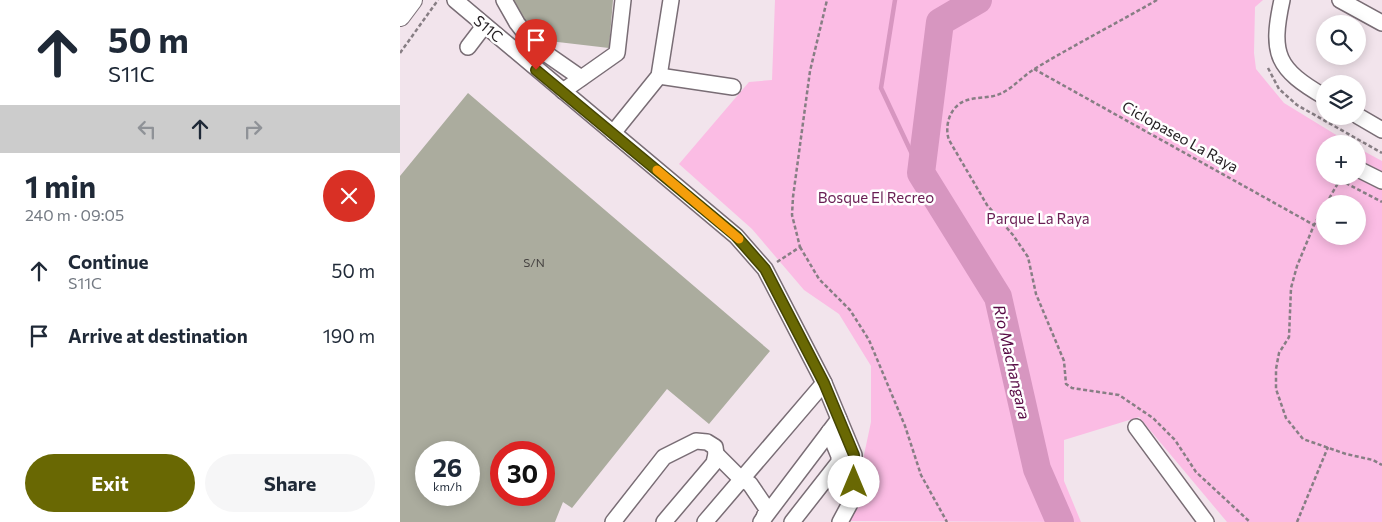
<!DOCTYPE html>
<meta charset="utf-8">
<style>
body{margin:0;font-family:Commissioner,sans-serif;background:#f6f6f7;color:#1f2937;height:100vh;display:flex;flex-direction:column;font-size:19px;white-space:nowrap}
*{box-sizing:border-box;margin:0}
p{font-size:16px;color:#747a83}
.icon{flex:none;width:28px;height:28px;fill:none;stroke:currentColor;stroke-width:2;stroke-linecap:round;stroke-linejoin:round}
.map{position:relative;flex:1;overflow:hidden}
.side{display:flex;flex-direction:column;background:#fff;width:400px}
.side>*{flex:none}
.hud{background:#fff;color:#1f2937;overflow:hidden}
.fabs{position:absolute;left:916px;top:15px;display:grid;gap:10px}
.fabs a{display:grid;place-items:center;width:50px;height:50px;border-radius:50%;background:#fff;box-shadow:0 2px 12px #0003;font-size:25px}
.speed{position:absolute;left:15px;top:441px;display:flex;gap:10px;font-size:25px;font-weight:700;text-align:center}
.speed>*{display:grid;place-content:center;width:65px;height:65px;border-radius:50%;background:#fff;box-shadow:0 2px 12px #0003;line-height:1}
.speed small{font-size:12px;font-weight:400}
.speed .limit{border:8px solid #d22;background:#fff;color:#111}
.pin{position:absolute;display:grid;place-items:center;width:42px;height:42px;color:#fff;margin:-51px -21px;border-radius:50% 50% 50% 0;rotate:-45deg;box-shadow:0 0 5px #0007}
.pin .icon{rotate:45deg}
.me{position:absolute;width:55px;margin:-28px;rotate:0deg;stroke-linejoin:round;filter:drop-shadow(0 0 4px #0008)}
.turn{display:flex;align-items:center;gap:18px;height:105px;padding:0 25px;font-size:22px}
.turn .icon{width:65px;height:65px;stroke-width:2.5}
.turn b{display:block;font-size:35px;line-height:42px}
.lanes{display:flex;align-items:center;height:48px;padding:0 25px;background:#0003;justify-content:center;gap:25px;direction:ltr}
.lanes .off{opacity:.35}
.round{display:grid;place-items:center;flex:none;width:52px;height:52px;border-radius:26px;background:#f6f6f7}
.overview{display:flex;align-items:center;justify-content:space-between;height:85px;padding:0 25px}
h1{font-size:30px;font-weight:700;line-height:38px}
.action{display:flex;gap:10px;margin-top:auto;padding:10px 25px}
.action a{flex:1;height:58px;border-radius:30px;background:#696803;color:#fff;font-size:20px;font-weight:700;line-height:58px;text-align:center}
.action a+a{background:#f6f6f7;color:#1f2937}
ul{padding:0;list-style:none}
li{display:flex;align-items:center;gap:15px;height:65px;padding:0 25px}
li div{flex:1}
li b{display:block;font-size:19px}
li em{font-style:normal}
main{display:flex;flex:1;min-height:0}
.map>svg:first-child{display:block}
</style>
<main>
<section class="side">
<div class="hud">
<div class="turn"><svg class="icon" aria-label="ahead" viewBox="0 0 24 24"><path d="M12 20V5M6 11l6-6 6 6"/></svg><div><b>50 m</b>S11C</div></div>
<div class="lanes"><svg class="icon off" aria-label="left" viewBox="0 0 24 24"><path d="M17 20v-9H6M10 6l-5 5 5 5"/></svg><svg class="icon" aria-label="ahead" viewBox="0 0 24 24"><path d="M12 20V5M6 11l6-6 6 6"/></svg><svg class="icon off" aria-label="right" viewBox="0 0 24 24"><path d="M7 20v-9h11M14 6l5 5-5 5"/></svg></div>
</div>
<div class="overview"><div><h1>1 min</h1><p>240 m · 09:05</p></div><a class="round" style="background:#d93025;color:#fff"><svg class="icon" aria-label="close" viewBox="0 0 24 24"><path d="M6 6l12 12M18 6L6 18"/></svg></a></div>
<ul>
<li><svg class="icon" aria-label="ahead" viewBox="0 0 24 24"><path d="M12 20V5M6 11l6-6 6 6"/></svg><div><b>Continue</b><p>S11C</p></div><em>50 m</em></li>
<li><svg class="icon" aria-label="arrive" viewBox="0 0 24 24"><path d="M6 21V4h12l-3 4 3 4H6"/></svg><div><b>Arrive at destination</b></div><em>190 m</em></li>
</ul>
<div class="action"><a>Exit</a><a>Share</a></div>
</section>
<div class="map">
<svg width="982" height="522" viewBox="0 0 982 522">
<rect width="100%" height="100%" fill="#f2e4ec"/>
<path fill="#fbbce4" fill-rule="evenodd" d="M375 0H863L855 7 854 53 856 69 884 103 951 144H925V176H958V148L982 161V522H827L739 417 664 440V481L681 522 450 521 471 422V366L439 314 404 290 352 229 279 164 349 82 372 80ZM925 204H958V236H925Z"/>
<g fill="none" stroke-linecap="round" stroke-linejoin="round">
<polyline stroke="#d796c0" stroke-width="4.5" points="495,0 481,88 521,173"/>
<polyline stroke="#d796c0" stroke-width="28" points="578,0 540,22 521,173 598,297 637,469 660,522"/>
</g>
<g fill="#abac9e" fill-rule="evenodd">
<polygon points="111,0 213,0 209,48 132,39 130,24 123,22"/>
<path d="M68 93 370 351 309 424 267 389 172 508 163 502 155 522H0V176ZM26 452H69V495H26ZM101 452H144V495H101Z"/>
</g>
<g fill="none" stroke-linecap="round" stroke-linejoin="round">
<g stroke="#796d75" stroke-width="18">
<g id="minor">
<polyline points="55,0 336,236 365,269 424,383 454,455 454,496 440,522"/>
<polyline points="104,0 117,23 135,46 181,78"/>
<path d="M882 0C870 55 877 69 925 97"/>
<polyline points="940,0 982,23"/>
<polyline points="68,47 84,26"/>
<polyline points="259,76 333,87"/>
<polyline points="163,91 217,53 223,0"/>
<polyline points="958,116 982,130"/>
<polyline points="213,133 259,76 271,0"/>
<polyline points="958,169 982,181"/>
<polyline points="736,427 806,522"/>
<polyline points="316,454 341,479 350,484 367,509 363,520"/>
<polyline points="213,522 264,457 296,441 307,442 315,447 316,454 314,463 264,522"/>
<polyline points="305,522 424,383"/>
<polyline points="361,522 439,419"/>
<polyline points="392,522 439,462 439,456 429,432"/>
</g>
</g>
<g stroke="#796d75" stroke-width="22">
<polyline id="major" points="0,16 12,0"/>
</g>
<g stroke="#877e84" stroke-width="2.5" stroke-dasharray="4 2.5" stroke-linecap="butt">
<path d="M757 0C717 23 676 44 636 68 624 75 614 87 602 93 589 100 569 95 558 105 548 113 545 129 549 140L587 205 613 235 628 257 636 294 664 361 666 384 672 388 719 395 753 418 775 440 796 472 850 522"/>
<polyline points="0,53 38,0"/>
<polyline points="868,68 879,89 897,105 982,153"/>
<polyline points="634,69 914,225"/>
<polyline points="958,148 961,142"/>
<polyline points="940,180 982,202"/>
<polyline points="926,204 942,176"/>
<polyline points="925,206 914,225 897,266 891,288 889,337 879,353 876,369 876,389 886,418 903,439 946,454 973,460 982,465"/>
<polyline points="400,247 419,279 450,310 469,340 505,426 521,475 547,522"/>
<polyline points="377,262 400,247 392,215 393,197 410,71 427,0"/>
<polyline points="897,522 928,447"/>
</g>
<use href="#minor" stroke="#fff" stroke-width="15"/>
<use href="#major" stroke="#fff" stroke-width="20"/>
</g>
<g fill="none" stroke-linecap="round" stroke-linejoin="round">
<g stroke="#444402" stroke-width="12">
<polyline id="route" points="136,70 336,236 365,269 424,383 454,455 454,482"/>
</g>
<use href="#route" stroke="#696803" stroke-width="9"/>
<polyline stroke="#f59e0b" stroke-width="9" points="257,170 339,239"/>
</g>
<g text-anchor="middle" stroke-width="5" stroke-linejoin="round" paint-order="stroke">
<g font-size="12" fill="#474442">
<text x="134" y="267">S/N</text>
</g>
<g font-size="15" fill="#262124" stroke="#fff">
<text transform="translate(88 29) rotate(40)" y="5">S11C</text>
<text transform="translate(780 137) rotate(29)" y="5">Ciclopaseo La Raya</text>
</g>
<g font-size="15" fill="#691e54" stroke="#fff">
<text x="476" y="203">Bosque El Recreo</text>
<text x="638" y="224">Parque La Raya</text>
</g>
<g font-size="16" font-style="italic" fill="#580b45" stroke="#fff">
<text transform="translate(612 362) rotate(77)" y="6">Rio Machangara</text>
</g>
</g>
</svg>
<div class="fabs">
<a><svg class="icon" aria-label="search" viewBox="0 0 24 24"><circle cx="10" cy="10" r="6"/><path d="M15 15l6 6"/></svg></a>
<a><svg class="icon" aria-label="layers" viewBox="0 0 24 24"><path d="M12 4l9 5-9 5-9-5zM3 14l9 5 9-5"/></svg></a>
<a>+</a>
<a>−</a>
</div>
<div class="speed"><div>26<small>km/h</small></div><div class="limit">30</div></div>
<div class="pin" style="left:136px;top:70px;background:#d93025"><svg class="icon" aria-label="arrive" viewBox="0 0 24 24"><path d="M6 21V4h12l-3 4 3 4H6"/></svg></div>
<svg class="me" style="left:454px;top:482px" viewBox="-20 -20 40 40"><circle r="19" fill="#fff"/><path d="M0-13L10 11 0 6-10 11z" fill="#696803"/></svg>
</div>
</main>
